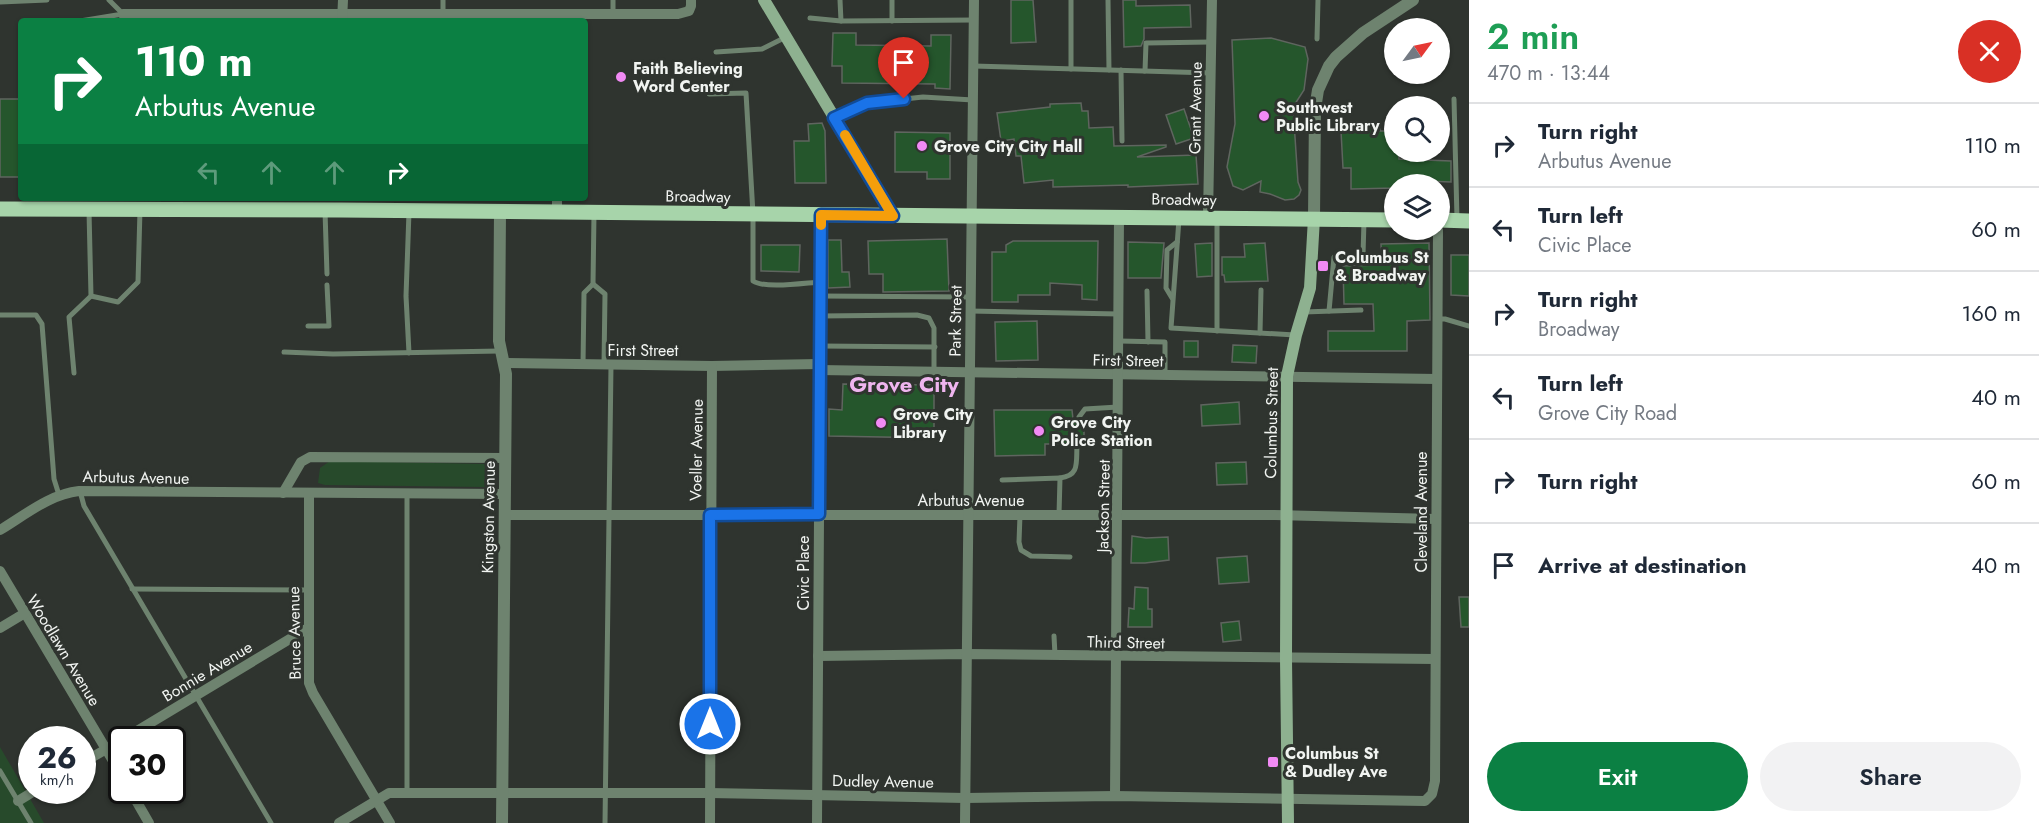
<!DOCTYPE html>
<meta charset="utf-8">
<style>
body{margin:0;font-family:Jost,sans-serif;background:#f2f2f3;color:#1f2937;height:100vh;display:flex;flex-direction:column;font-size:22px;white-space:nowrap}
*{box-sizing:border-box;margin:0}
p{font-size:20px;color:#747a83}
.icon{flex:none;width:33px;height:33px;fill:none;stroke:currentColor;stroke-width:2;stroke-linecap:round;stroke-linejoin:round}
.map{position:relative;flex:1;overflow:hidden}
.panel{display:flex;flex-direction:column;background:#fff;width:570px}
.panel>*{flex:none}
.hud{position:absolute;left:18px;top:18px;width:570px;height:183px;border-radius:6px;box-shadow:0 2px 4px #0004;background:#0b8043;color:#fff;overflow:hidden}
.needle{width:39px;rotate:57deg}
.controls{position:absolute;left:1384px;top:18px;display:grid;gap:12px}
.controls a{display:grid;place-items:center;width:66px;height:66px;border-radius:50%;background:#fff;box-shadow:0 2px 4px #0004;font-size:30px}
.speed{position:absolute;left:18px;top:726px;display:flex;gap:12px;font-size:30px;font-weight:700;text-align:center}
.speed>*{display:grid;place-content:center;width:78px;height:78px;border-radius:50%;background:#fff;box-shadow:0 2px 4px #0004;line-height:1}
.speed small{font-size:15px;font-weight:400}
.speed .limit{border:3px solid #111;border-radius:9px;background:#fff;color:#111}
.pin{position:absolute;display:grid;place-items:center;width:51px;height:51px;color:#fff;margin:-62px -26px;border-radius:50% 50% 50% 0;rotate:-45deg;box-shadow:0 0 6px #0007}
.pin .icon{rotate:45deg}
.me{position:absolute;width:66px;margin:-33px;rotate:0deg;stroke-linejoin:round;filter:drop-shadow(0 0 4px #0008)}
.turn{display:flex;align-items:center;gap:21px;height:126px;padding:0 18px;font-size:27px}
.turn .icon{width:78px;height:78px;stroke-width:2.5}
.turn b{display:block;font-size:42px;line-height:51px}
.lanes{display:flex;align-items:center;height:57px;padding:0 18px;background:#0003;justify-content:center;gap:30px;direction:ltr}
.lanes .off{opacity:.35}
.round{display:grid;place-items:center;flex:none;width:63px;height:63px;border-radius:32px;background:#f2f2f3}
.overview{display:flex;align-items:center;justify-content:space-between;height:102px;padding:0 18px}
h1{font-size:36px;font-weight:600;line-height:45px;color:#1e9e55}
.cta{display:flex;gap:12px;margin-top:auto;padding:12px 18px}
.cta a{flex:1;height:69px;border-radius:36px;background:#0b8043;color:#fff;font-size:24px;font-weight:600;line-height:69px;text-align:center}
.cta a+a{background:#f2f2f3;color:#1f2937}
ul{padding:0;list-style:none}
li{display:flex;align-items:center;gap:18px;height:84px;padding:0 18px;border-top:2px solid #e0e1e3}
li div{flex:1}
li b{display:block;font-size:22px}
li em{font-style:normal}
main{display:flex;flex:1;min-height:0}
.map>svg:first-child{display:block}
</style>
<main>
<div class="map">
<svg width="1469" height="823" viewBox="0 0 1469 823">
<rect width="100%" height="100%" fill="#2f342f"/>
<g fill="#274a2b">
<polygon points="330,461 486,464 487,487 325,485 318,483 320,468"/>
<polygon points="0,747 44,823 0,823"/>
</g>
<g fill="#25562c" stroke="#5f655f" stroke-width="1.5">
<polygon points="1011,0 1033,0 1036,42 1011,43"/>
<polygon points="1123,0 1136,0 1136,6 1190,5 1191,27 1144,28 1144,39 1141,46 1124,47"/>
<polygon points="833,33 856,33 856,45 931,46 931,35 951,35 950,89 935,88 935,84 842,83 842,66 832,66"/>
<polygon points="1271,38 1305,47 1308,59 1304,90 1293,107 1298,182 1301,190 1299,195 1294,199 1285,200 1270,194 1260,192 1261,181 1243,190 1233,186 1227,167 1235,124 1232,40"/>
<polygon points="0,99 21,99 20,177 0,177"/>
<polygon points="1081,103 1082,111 1088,111 1089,128 1113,127 1114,146 1166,145 1166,147 1137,157 1196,155 1198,184 1128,187 1128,185 1053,187 1053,180 1024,183 1021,156 1016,156 1014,139 1001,141 997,113 1050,107 1050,104"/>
<polygon points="1184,109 1194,138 1176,144 1166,115"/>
<polygon points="1354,122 1380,122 1380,131 1395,131 1395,152 1399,152 1399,159 1451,161 1451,182 1425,181 1425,184 1395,184 1395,188 1351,189 1351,168 1343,168 1341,131 1354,130"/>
<polygon points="822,123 825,131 826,183 795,183 794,141 809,141 808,124"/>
<polygon points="895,132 950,133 950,179 927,179 927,172 895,172"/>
<polygon points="947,239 949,291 883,292 883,274 869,274 868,241"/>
<polygon points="828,240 841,240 842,272 849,272 850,287 828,288"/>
<polygon points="1013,241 1098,241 1097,300 1082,299 1082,285 1050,283 1050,295 1018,295 1018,302 992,302 992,252 1006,252 1006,245"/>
<polygon points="1128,242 1164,243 1161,278 1128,278"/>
<polygon points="1212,243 1212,276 1197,277 1195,244"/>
<polygon points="1265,243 1268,281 1225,282 1224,275 1222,275 1222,257 1245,257 1244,244"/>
<polygon points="1429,243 1430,320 1407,321 1407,351 1328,351 1328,331 1374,331 1373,304 1344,304 1343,266 1382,265 1381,244"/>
<polygon points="761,245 800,245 799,272 761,271"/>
<polygon points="1451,255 1469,255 1469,296 1451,295"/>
<polygon points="1037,321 1038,360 996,361 995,322"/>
<rect x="1184" y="341" width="14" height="16"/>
<polygon points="1233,345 1257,346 1256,363 1232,362"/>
<polygon points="843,384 934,385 934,438 829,436 829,409 842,410"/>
<polygon points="1239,402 1240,424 1202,426 1201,405"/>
<polygon points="994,410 1072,410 1073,419 1079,422 1084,419 1084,444 1077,440 1072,444 1045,444 1045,455 995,456"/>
<polygon points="1246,462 1247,484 1217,485 1216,463"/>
<polygon points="1132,536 1146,538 1168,537 1169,560 1145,563 1131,563"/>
<polygon points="1247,556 1249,582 1219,584 1217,558"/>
<polygon points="1135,587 1148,588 1148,609 1152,609 1152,627 1128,627 1129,608 1134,609"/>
<polygon points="1459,597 1469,597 1469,627 1461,627"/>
<polygon points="1239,621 1241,640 1223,642 1221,623"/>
</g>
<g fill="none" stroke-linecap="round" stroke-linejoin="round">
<g stroke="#6e836f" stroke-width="5">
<polyline points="109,0 123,14"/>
<polyline points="840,0 841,21 974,20"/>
<polyline points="1071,0 1071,69"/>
<polyline points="1108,0 1109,70"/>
<polyline points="0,2 47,0"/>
<polyline points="443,13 443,0"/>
<polyline points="613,13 613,0"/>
<polyline points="810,18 841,21"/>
<polyline points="80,21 123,14"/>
<polyline points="892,21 892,0"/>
<polyline points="1317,39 1318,0"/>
<polyline points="716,52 762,49 786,37"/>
<polyline points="973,66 1211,73"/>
<polyline points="1121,70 1122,141"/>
<polyline points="1145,71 1146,43 1211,42"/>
<path d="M709 94 746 93 753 214V281C765 289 804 283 820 282"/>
<polyline points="1454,99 1457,219"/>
<polyline points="836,118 867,103 923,97 973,100"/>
<polyline points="325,211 327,274"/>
<polyline points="1179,219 1171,328 1295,335"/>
<polyline points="1217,219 1217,331"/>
<polyline points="593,284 605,294 604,364"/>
<polyline points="1147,291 1148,342"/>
<polyline points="91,296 118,302 138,282 140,210"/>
<polyline points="820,296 971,297"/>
<polyline points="1172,298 1166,288 1167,250 1177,242"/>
<polyline points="970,311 1119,314"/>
<polyline points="1329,311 1334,257 1363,255 1364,221"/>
<polyline points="1304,312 1361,310"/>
<polyline points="0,315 36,315 42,324 54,479 59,495"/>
<polyline points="820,316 917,315 929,318 934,328 934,372"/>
<polyline points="1437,319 1445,319 1469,326"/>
<polyline points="308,326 329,326 327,285"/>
<polyline points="1260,333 1261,290"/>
<polyline points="1119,341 1165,342 1165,375"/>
<polyline points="820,346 935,347"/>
<polyline points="284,352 333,354 500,351"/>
<polyline points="409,353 406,296 409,212"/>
<polyline points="583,365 584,293 593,284 594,214"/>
<polyline points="74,373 69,317 91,296 89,211"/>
<polyline points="1079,417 1085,409 1118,407"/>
<path d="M1060 478C1080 476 1076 462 1077 445"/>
<polyline points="1002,480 1060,478 1059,515"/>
<polyline points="80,491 84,506 271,823"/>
<polyline points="1020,515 1019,542 1021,550 1031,556 1070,557"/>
<polyline points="132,589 308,590"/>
<polyline points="1054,636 1055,655"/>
<polyline points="0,771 31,823"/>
<polyline points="407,793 407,494"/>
<polyline points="605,823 611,365"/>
</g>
<g stroke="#6e836f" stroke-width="10">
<polyline points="127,21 123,14 678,14 689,11 691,6 691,0"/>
<polyline points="342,21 343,0"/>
<polyline points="557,198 557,212"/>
<polyline points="1208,217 1212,0"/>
<polyline points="504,363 712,366 819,364"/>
<polyline points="819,370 1437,379"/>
<polyline points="283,493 301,462 310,457 506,458"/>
<polyline points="309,493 309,683 313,693 390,823"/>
<polyline points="505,515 1275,515 1436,519"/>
<path d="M0 530C25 515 50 494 79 491L505 494"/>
<polyline points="0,571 122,776"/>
<polyline points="0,628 25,613"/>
<polyline points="818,656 967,654 1435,659"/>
<polyline points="122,740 308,628"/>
<polyline points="82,763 122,740"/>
<polyline points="130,790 149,823"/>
<polyline points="1115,796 1119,217"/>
<polyline points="18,801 36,790"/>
<polyline points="339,823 389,793 710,793 965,798 1115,796 1425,801 1432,794 1435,781 1438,230"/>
<polyline points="710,823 712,366"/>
<polyline points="817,823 821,215"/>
<polyline points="965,823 974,0"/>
</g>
<g stroke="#6e836f" stroke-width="12">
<polyline points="500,212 499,341 506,374 502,823"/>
<polyline points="1314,218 1315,109 1318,90 1329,66 1336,57 1363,33 1413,0"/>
</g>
<g stroke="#8eb190" stroke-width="12">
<polyline points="764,0 893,216"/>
<polyline points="1288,823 1286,659 1287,376 1296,335 1310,288 1314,218"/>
</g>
<g stroke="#a7d4aa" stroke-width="15">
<polyline points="0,209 341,210 1395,220"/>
<polyline points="1440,220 1469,221"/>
</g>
</g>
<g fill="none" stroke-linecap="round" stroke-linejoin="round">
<g stroke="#114b97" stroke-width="15">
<polyline id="route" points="710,724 710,515 819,514 821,215 893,216 834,118 867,103 904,99"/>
</g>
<use href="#route" stroke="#1a73e8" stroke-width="10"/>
<polyline stroke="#f59e0b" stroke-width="10" points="821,225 821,215 893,216 845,135"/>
</g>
<g fill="#f18af4" stroke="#2f342f" stroke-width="2">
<circle cx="621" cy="77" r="6"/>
<circle cx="1264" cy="116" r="6"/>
<circle cx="922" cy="146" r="6"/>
<rect x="1317" y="260" width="12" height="12" rx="3"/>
<circle cx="881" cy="423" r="6"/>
<circle cx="1039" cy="431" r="6"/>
<rect x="1267" y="756" width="12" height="12" rx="3"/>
</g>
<g text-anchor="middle" stroke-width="6" stroke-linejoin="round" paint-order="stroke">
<g font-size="16" font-weight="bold" fill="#f1f4f1" stroke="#2f342f" text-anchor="start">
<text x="633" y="74">Faith Believing<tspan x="633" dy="18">Word Center</tspan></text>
<text x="1276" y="113">Southwest<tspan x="1276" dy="18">Public Library</tspan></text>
<text x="934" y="152">Grove City City Hall</text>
<text x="1335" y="263">Columbus St<tspan x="1335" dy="18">&amp; Broadway</tspan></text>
<text x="893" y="420">Grove City<tspan x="893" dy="18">Library</tspan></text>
<text x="1051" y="428">Grove City<tspan x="1051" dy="18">Police Station</tspan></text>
<text x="1285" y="759">Columbus St<tspan x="1285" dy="18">&amp; Dudley Ave</tspan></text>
</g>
<g font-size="16" fill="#f1f4f1" stroke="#2f342f">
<text transform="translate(1195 108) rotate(-89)" y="6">Grant Avenue</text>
<text transform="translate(698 196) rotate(1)" y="6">Broadway</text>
<text transform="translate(1184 199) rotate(1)" y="6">Broadway</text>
<text transform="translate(955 321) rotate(-89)" y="6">Park Street</text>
<text x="643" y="356">First Street</text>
<text transform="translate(1128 360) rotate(1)" y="6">First Street</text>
<text transform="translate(1271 423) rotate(-89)" y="6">Columbus Street</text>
<text transform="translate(696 450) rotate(-89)" y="6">Voeller Avenue</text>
<text transform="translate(136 477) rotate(1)" y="6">Arbutus Avenue</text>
<text x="971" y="506">Arbutus Avenue</text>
<text transform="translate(1103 506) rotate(-89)" y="6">Jackson Street</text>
<text transform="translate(1421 512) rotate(-90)" y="6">Cleveland Avenue</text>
<text transform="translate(488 517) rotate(-89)" y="6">Kingston Avenue</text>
<text transform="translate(803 573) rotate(-90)" y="6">Civic Place</text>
<text transform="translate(294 633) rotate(-91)" y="6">Bruce Avenue</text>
<text transform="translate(1126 642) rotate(1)" y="6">Third Street</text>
<text transform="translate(64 650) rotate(59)" y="6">Woodlawn Avenue</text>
<text transform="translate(207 671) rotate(-31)" y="6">Bonnie Avenue</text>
<text transform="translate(883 781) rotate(1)" y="6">Dudley Avenue</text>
</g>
<g font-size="22" font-weight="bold" fill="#efb5ef" stroke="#2f342f">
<text x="904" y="392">Grove City</text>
</g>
</g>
</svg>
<div class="controls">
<a><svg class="needle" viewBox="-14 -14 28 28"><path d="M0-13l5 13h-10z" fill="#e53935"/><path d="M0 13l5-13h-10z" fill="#747a83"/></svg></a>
<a><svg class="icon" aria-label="search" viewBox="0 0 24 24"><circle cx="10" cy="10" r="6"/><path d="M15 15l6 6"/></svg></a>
<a><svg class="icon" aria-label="layers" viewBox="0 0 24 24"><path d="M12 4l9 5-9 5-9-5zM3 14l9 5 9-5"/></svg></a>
</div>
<div class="speed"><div>26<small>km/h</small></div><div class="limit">30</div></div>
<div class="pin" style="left:904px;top:99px;background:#d93025"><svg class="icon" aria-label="arrive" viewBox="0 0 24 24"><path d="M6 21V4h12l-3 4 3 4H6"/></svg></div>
<svg class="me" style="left:710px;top:724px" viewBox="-20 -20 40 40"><circle r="17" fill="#1a73e8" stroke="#fff" stroke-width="3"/><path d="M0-11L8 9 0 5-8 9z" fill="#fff"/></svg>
<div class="hud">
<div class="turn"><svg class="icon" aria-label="right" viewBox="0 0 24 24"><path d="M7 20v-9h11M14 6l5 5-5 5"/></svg><div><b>110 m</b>Arbutus Avenue</div></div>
<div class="lanes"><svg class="icon off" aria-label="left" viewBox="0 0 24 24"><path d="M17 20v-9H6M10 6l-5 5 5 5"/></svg><svg class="icon off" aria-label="ahead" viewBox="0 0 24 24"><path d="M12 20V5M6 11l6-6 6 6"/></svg><svg class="icon off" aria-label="ahead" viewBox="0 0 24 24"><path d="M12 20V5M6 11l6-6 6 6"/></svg><svg class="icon" aria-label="right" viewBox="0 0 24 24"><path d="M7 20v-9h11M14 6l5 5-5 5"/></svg></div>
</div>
</div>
<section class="panel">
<div class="overview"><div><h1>2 min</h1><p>470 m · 13:44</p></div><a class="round" style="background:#d93025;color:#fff"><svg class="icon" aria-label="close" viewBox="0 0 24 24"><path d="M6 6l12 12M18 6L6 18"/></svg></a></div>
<ul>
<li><svg class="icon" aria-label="right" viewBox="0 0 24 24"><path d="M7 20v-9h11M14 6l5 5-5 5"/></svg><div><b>Turn right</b><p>Arbutus Avenue</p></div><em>110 m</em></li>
<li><svg class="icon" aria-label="left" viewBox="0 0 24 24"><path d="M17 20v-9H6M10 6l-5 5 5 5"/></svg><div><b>Turn left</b><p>Civic Place</p></div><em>60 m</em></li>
<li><svg class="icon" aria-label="right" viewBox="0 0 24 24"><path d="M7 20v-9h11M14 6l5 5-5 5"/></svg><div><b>Turn right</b><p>Broadway</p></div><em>160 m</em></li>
<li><svg class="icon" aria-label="left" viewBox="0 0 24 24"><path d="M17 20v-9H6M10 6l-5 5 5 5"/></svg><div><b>Turn left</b><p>Grove City Road</p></div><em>40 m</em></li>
<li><svg class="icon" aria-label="right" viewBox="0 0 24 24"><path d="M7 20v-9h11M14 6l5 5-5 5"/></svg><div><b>Turn right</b></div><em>60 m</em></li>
<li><svg class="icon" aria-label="arrive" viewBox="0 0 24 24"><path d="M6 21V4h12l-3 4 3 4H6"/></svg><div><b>Arrive at destination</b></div><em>40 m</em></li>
</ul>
<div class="cta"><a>Exit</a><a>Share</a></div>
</section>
</main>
